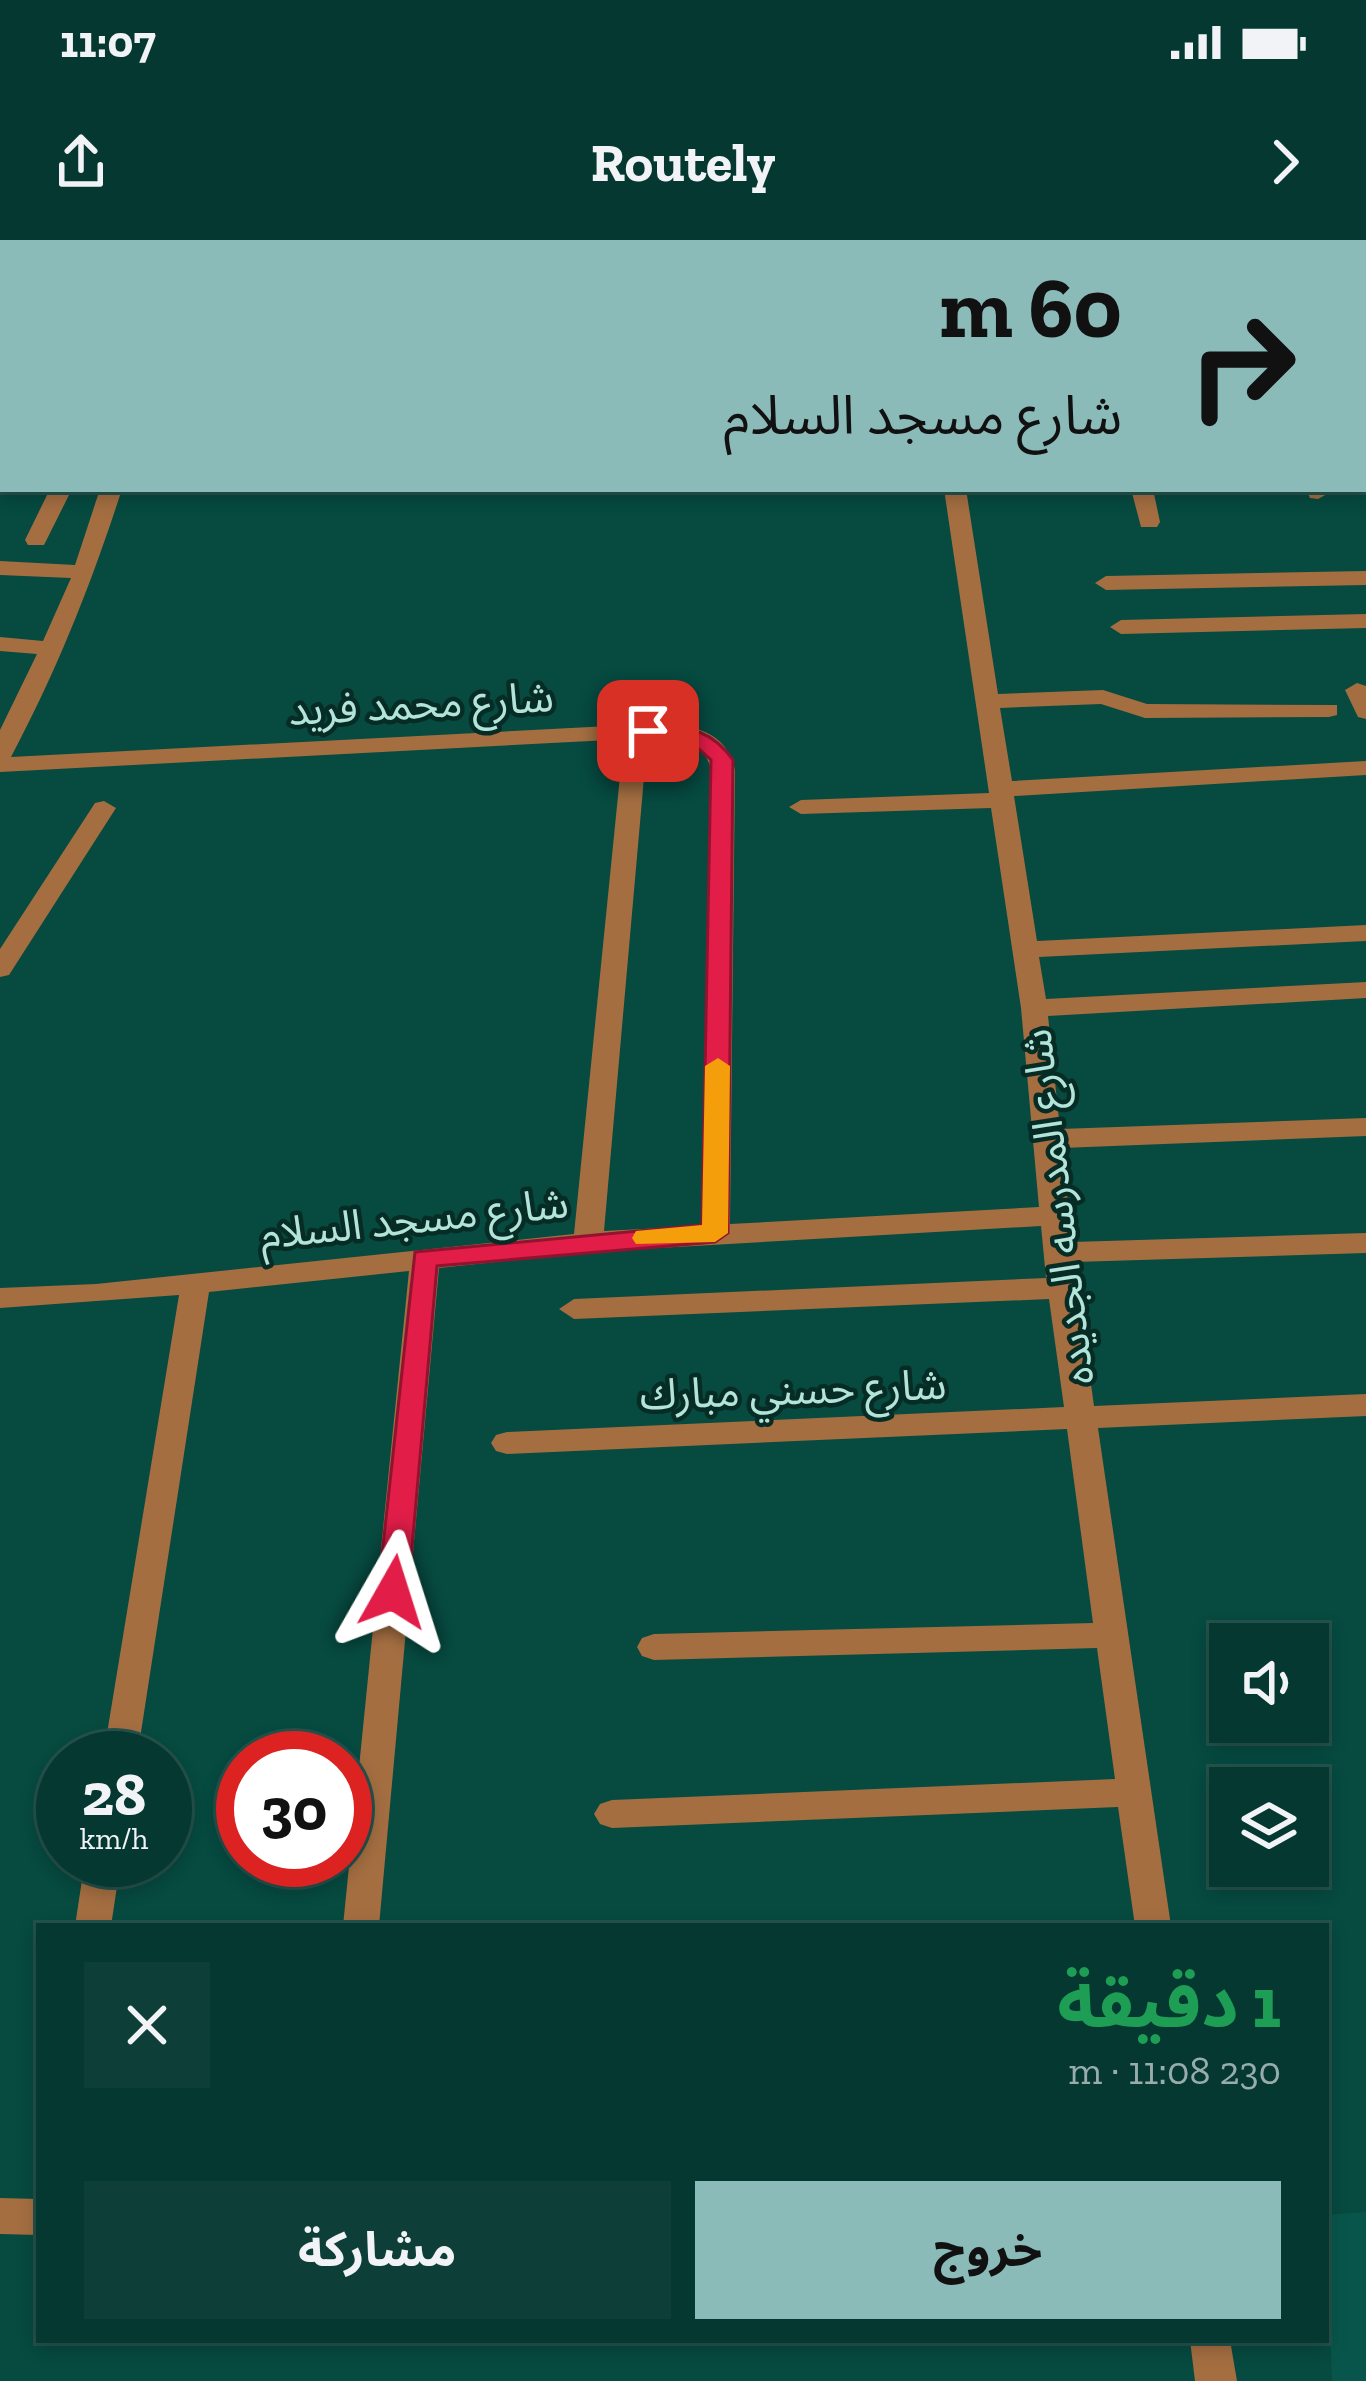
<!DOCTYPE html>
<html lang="ar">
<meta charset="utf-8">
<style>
body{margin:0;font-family:"Zilla Slab","Noto Sans Arabic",serif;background:#0d3f38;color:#f1f3f6;direction:rtl;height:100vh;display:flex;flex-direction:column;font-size:45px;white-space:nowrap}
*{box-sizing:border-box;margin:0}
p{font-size:39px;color:#97acab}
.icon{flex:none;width:66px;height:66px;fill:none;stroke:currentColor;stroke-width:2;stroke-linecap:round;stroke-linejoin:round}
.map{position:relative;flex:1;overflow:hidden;direction:ltr}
.side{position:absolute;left:36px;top:1683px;width:1293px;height:420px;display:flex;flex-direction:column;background:#043830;border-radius:0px;box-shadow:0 6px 18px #0003,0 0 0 3px #25524c;direction:rtl}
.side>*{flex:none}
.top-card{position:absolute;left:0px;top:0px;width:1368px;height:252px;box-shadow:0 6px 18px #0003,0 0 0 3px #25524c;direction:rtl;background:#8bbbb9;color:#111;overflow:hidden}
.tools{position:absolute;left:1209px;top:1383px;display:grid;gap:24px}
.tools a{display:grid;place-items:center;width:120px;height:120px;border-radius:0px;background:#043830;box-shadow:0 6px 18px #0003,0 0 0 3px #25524c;font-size:60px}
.speed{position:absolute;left:36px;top:1491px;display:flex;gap:24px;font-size:60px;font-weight:700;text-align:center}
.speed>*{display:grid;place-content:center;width:156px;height:156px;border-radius:50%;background:#043830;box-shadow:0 6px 18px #0003,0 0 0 3px #25524c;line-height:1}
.speed small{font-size:30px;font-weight:400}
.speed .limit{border:18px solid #d22;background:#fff;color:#111}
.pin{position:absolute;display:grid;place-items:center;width:102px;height:102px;color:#fff;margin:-51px;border-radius:24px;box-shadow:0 6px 18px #0006}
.me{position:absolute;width:132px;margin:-66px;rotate:6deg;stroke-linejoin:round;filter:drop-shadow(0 0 9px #0008)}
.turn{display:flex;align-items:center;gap:42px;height:252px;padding:0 48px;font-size:54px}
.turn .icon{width:156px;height:156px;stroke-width:2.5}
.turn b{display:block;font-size:84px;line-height:102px}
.round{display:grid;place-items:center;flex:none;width:126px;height:126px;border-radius:0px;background:#0d3f38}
.overview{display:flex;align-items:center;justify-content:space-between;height:204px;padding:0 48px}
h1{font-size:72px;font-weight:700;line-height:90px;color:#1e9e55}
.button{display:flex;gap:24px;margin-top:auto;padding:24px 48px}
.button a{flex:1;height:138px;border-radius:0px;background:#8bbbb9;color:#111;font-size:48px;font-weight:700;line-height:138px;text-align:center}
.button a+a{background:#0d3f38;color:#f1f3f6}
.status{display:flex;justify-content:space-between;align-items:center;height:84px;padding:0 60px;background:#043830;direction:ltr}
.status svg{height:33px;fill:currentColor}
header{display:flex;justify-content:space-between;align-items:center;height:156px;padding:0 48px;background:#043830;font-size:54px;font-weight:700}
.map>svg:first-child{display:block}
</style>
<div class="status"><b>11:07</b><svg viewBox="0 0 49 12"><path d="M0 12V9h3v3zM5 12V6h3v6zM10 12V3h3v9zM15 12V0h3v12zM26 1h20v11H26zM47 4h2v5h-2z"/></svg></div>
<header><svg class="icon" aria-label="forward" viewBox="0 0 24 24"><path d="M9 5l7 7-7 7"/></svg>Routely<svg class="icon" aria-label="share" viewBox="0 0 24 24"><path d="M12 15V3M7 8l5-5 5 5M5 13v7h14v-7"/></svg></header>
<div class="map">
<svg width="1366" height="2141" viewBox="0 0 1366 2141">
<rect width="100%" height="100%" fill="#064a40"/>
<polygon fill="#08564b" points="1366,1972 1366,2141 1332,2141 1326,1975"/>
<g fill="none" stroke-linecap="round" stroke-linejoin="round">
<g fill="#a46e41" fill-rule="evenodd">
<polygon points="320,0 338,0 339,3 319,3"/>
<polygon points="624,0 642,0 644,3 624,3"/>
<polygon points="862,0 880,0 883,3 863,3"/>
<polygon points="1174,0 1192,0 1194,3 1174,3"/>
<polygon points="0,35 3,36 3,48 0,47"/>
<rect x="1365" y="50" width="1" height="14"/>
<rect x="1365" y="158" width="1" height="13"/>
<polygon points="3,168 3,183 0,184 0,169"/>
<rect x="1365" y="209" width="1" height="12"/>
<rect x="0" y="232" width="3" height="13"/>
<polygon points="50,249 72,249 44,305 28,305 25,300"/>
<path d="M100 249H122C91 345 58 428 11 517L648 484C686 484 726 487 735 530L730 984 1039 967 1021 768 991 568 801 574 789 567 801 560 989 553 944 249H966L998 454 1103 450 1147 464 1337 465V475L1329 477 1145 478 1101 464 1000 468 1012 541 1366 521V535L1014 556 1037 701 1366 685V701L1039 717 1046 759 1366 742V758L1048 776 1060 889 1366 878V896L1062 908 1072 1002 1366 993V1013L1074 1022 1094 1166 1366 1154V1176L1098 1188 1171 1686H1135L1118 1567 612 1588 600 1584 594 1574 600 1564 612 1560 1115 1539 1097 1408 654 1420 642 1416 637 1407 642 1398 654 1394 1093 1383 1067 1189 507 1214 496 1211 491 1203 496 1195 507 1192 1064 1167 1049 1059 574 1079 559 1069 574 1059 1046 1038 1041 986 588 1012 439 1028 379 1686H343L409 1031 209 1052 137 1518H103L179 1055 0 1068V1048L96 1044 574 994 621 526 633 519 645 526 604 991 701 986 711 530C704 498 676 498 648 498L0 532V490L37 414 0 411V397L43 401 71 338 0 335V321L75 325Z"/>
<polygon points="1131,249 1153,249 1160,282 1157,287 1141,287"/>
<polygon points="1306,249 1328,249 1329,253 1318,259 1310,258"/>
<polygon points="1366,331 1366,345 1106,350 1095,343 1106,336"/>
<polygon points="1366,374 1366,388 1121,394 1110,387 1121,380"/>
<polygon points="1357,443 1366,446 1366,479 1358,477 1345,450"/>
<polygon points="104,561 116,568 9,735 0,737 0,709 95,563"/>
<polygon points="85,1620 121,1620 111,1686 75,1686"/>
<polygon points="0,1958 39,1959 39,1995 0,1994"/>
<polygon points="1190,2100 1230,2100 1237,2141 1195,2141"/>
</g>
<g fill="#f8a153" fill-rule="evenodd">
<polygon points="0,98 3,99 3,111 0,110"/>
<polygon points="0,127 3,128 3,140 0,139"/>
</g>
</g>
<path fill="#e11d48" stroke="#92132f" stroke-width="3" d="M648 484C686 488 710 487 733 520L728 993 715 1002 437 1026 408 1352 403 1360H382L378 1352 415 1012 702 985 711 520 691 502 640 495V486Z"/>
<polygon fill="#f59e0b" points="718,818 730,826 728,993 715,1002 636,1004 632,998 636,991 702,985 705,826"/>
<g text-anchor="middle" stroke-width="9" stroke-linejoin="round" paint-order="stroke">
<g font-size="42" fill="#b3e4d9" stroke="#072c26">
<text transform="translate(421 463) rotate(-3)" y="15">شارع محمد فريد</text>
<text transform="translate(1057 967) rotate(-97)" y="15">شارع المدرسه الجديده</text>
<text transform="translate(414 978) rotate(-6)" y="15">شارع مسجد السلام</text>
<text transform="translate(793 1149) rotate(-2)" y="15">شارع حسني مبارك</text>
</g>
</g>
</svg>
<div class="tools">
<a><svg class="icon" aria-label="sound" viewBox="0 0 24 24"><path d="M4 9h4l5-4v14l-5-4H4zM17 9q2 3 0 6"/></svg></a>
<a><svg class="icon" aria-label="layers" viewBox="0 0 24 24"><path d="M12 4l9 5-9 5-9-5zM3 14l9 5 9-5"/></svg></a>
</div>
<div class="speed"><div>28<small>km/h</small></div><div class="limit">30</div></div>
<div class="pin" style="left:648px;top:491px;background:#d93025"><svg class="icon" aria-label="arrive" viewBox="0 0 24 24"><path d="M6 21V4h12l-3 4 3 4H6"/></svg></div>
<svg class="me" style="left:393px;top:1352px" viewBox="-20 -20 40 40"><path d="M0-17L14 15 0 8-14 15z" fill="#e11d48" stroke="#fff" stroke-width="4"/></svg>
<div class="top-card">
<div class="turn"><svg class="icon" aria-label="right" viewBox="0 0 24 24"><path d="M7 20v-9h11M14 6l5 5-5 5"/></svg><div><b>60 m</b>شارع مسجد السلام</div></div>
</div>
<section class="side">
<div class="overview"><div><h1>1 دقيقة</h1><p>230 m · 11:08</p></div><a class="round"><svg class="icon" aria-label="close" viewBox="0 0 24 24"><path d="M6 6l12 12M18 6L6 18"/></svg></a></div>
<div class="button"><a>خروج</a><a>مشاركة</a></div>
</section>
</div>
